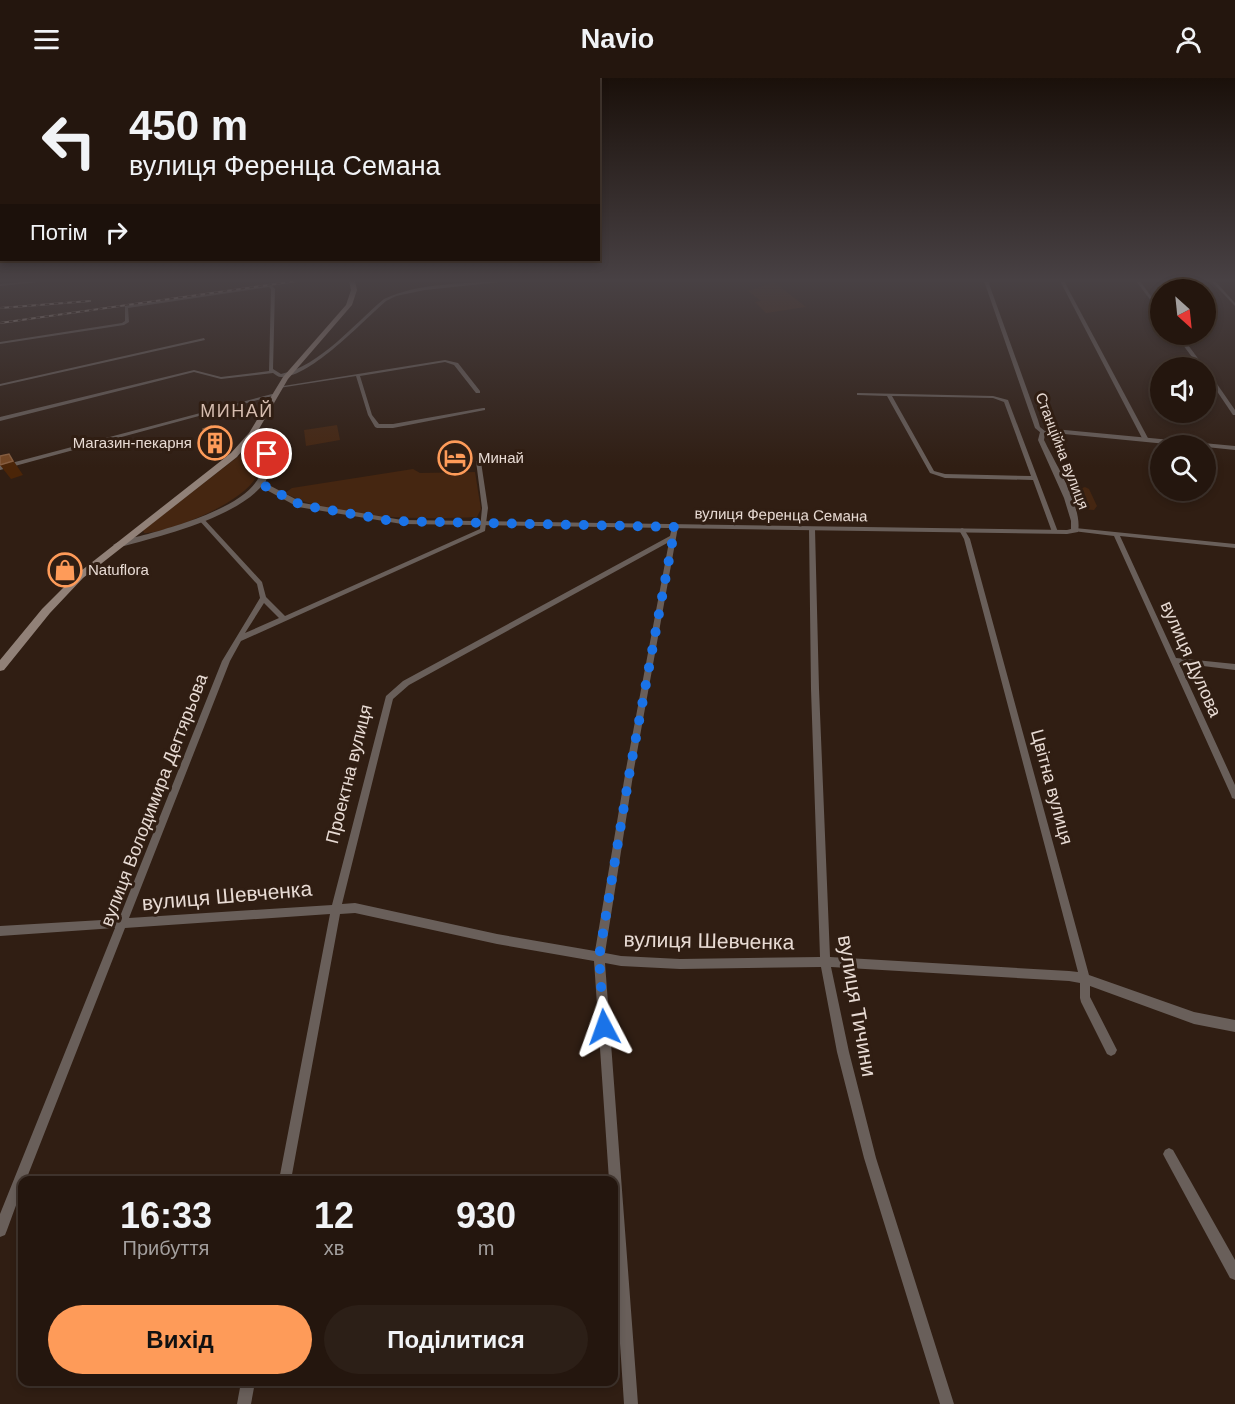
<!DOCTYPE html>
<html lang="uk">
<meta charset="utf-8">
<style>
body{margin:0;font-family:Arial,sans-serif;background:#2c1f17;color:#f1f3f6;height:100vh;display:flex;flex-direction:column;font-size:22px;white-space:nowrap}
*{box-sizing:border-box;margin:0}
p{font-size:20px;color:#a39f9e}
.icon{flex:none;width:33px;height:33px;fill:none;stroke:currentColor;stroke-width:2;stroke-linecap:round;stroke-linejoin:round}
.map{position:relative;flex:1;overflow:hidden}
.drawer{position:absolute;left:18px;top:1098px;width:600px;height:210px;display:flex;flex-direction:column;background:#24160e;border-radius:12px;box-shadow:0 3px 9px #0003,0 0 0 2px #41352e}
.drawer>*{flex:none}
.guide{position:absolute;left:0px;top:0px;width:600px;height:183px;box-shadow:0 3px 9px #0003,0 0 0 2px #41352e;background:#24160e;color:#f1f3f6;overflow:hidden}
.needle{width:39px;rotate:153deg}
.controls{position:absolute;left:1150px;top:201px;display:grid;gap:12px}
.controls a{display:grid;place-items:center;width:66px;height:66px;border-radius:50%;background:#24160e;box-shadow:0 3px 9px #0003,0 0 0 2px #41352e;font-size:30px}
.pin{position:absolute;display:grid;place-items:center;width:51px;height:51px;color:#fff;margin:-26px;border:3px solid #fff;border-radius:50%;box-shadow:0 2px 6px #0007}
.me{position:absolute;width:66px;margin:-33px;rotate:356deg;stroke-linejoin:round;filter:drop-shadow(0 0 4px #0008)}
.turn{display:flex;align-items:center;gap:21px;height:126px;padding:0 30px;font-size:27px}
.turn .icon{width:78px;height:78px;stroke-width:2.5}
.turn b{display:block;font-size:42px;line-height:51px}
.then{display:flex;align-items:center;height:57px;padding:0 30px;background:#0003;gap:12px;font-size:22px}
.eta{display:flex;justify-content:space-evenly;align-items:center;height:102px;text-align:center}
.eta b{font-size:36px;font-weight:700;line-height:42px}
.primary-button{display:flex;gap:12px;margin-top:auto;padding:12px 30px}
.primary-button a{flex:1;height:69px;border-radius:36px;background:#fe9b59;color:#111;font-size:24px;font-weight:700;line-height:69px;text-align:center}
.primary-button a+a{background:#2c1f17;color:#f1f3f6}
header{display:flex;justify-content:space-between;align-items:center;height:78px;padding:0 30px;background:#24160e;font-size:27px;font-weight:700}
.map>svg:first-child{display:block}
</style>
<header><svg class="icon" aria-label="menu" viewBox="0 0 24 24"><path d="M4 6h16M4 12h16M4 18h16"/></svg>Navio<svg class="icon" aria-label="person" viewBox="0 0 24 24"><circle cx="12" cy="8" r="4"/><path d="M4 21q1-7 8-7t8 7"/></svg></header>
<div class="map">
<svg width="1235" height="1326" viewBox="0 0 1235 1326">
<rect width="100%" height="100%" fill="#301e13"/>
<g fill="#452611">
<polygon points="774,204 806,229 766,235 755,224 761,223 748,213"/>
<polygon points="337,347 340,362 306,368 304,352"/>
<path d="M248 371 256 372V381L260 383C267 417 171 455 144 455L143 452Z"/>
<path d="M413 391 420 395 475 394 481 431 477 439C423 442 332 441 285 415L292 410Z"/>
<polygon points="1085,409 1089,411 1097,428 1094,432 1082,431 1070,424 1068,415"/>
</g>
<g fill="none" stroke-linecap="round" stroke-linejoin="round">
<g fill="#695f5a" fill-rule="evenodd">
<polygon points="36,203 50,203 0,208 0,206"/>
<path d="M498 203H510L425 212 396 218 386 223C364 242 310 300 281 299 278 299 276 297 273 295L221 301 194 294 0 343V339L194 292 221 299 269 293 271 211 269 209 128 230 129 244 124 247 0 266V264L122 245 125 243V228L271 207 275 211 273 291 281 296C320 288 354 246 384 221 418 205 460 206 498 203Z"/>
<polygon points="984,203 988,203 1038,342 1040,349 1046,354 1045,355 1041,355 1035,350"/>
<polygon points="1060,203 1064,203 1149,362 1148,363 1143,362"/>
<polygon points="1136,203 1140,203 1161,232 1161,236"/>
<polygon points="1211,203 1215,203 1235,225 1235,228"/>
<polygon points="1175,256 1180,256 1205,290 1200,290"/>
<polygon points="204,260 205,262 0,308 0,306"/>
<polygon points="445,282 458,285 480,313 480,315 476,315 454,287 445,284 360,298 372,337 379,346 393,346 483,330 485,330 485,332 393,350 377,350 375,349 368,337 356,298 279,310 277,309"/>
<polygon points="1206,293 1208,293 1235,332 1235,337 1233,337 1206,297"/>
<path d="M859 315 993 318 1008 322 1058 454 1057 455H1053L1052 454 1033 402 945 400 930 395 887 318 857 317V315ZM892 318 993 320 1004 324 1031 398 945 396 934 393Z"/>
<polygon points="272,316 276,317 0,392 0,388"/>
<path d="M476 383 481 384 488 430 485 453 241 563 230 583 129 840 332 827 386 618 403 603 670 458 672 449 675 447 678 449 634 691 605 875 621 878 680 881 820 879 811 611 809 451 812 449 815 451 819 611 830 879 1069 893 1078 894 964 461 959 452 962 450 964 451 970 461 1089 897 1194 934 1235 942V954L1194 946 1090 908V919L1117 972 1115 976 1111 978 1107 976 1081 924 1080 920V905L1069 903 831 889 849 974 876 1080 954 1326H940L864 1080 837 974 821 889 680 891 621 888 605 885 638 1326H624L614 1175V1102H609L594 883 497 866 355 835 340 836 291 1102H279L330 836 125 850 26 1102H22V1111L7 1152 5 1157 0 1159V1136L115 850 0 858V848L119 841 222 583 260 520 257 506 198 441 203 440 262 504 266 519 285 538 480 451 482 430ZM669 464 626 691 595 873 497 856 355 825 342 826 393 621 409 607ZM264 525 279 540 245 555Z"/>
<polygon points="1075,450 1235,466 1235,470 1120,458 1176,580 1235,586 1235,592 1179,585 1235,707 1235,721 1232,720 1231,717 1114,458 1073,453 1072,452"/>
<polygon points="1169,1070 1173,1072 1235,1182 1235,1202 1230,1200 1165,1080 1163,1076 1165,1072"/>
<polygon points="241,1304 255,1304 251,1326 237,1326"/>
</g>
<path fill="#695f5a" fill-rule="evenodd" d="M1054 351 1235 368V372L1206 369V368H1187L1054 355 1045 356 1044 362C1055 385 1083 429 1078 454L1067 456 402 446 298 429 261 409C231 441 162 458 120 469H117L113 467C122 461 137 459 148 456 179 447 260 425 262 388 264 373 259 366 249 356L252 354C271 364 274 387 265 405L303 425 402 442 1067 452 1071 451V443L1064 420 1038 362 1040 354Z"/>
<polygon fill="#918178" fill-rule="evenodd" points="349,203 355,203 357,212 352,227 288,301 256,356 237,379 83,500 50,535 4,592 0,593 0,582 42,531 77,496 231,375 249,355 283,299 346,227 351,212"/>
<g stroke="#a89990" stroke-width="2">
<g id="rail">
<polyline points="0,230 90,223"/>
<polyline points="0,245 297,203"/>
</g>
</g>
<use href="#rail" stroke="#301e13" stroke-width="1.5" stroke-dasharray="4.5" stroke-linecap="butt"/>
</g>
<polygon fill="#67350f" points="203,351 222,368 214,370 208,361"/>
<g fill="#4b2508">
<polygon points="217,357 222,368 214,370 209,359"/>
<polygon points="9,376 23,397 11,401 0,387"/>
</g>
<g fill="#754724" stroke="#875e40" stroke-width="1.5">
<polygon points="211,348 217,357 209,359 203,351"/>
<polygon points="9,376 13,383 0,387 0,378"/>
</g>
<linearGradient id="sky" x2="0" y2="1"><stop stop-color="#1a100a"/><stop offset="0.52" stop-color="#484144"/><stop offset="1" stop-color="#484144" stop-opacity="0"/></linearGradient>
<rect width="1235" height="389" fill="url(#sky)"/>
<g fill="none" stroke-linecap="round" stroke-linejoin="round">
<polyline stroke="#1a73e8" stroke-width="10" stroke-dasharray="0 18" points="267,376 261,406 301,427 392,443 675,449 630,692 599,879 604,949"/>
</g>
<defs>
<g id="building-ring" transform="scale(1.725)"><circle r="9.5" fill="#301e13" stroke="#fe9b59" stroke-width="1.5"/><path d="M-4-6H4V6H1V3H-1V6H-4ZM-2.5-4.3h1.7v1.8h-1.7ZM.8-4.3h1.7v1.8H.8ZM-2.5-1h1.7V.8h-1.7ZM.8-1h1.7V.8H.8Z" fill="#fe9b59"/></g>
<g id="hotel-ring" transform="scale(1.725)"><circle r="9.5" fill="#301e13" stroke="#fe9b59" stroke-width="1.5"/><path d="M-6-4.5h1.5V1H6V5H4.5V3h-9V5H-6ZM-4 0a1.8 1.8 0 1 1 3.6 0ZM.5 0V-2.5h3Q6-2.5 6 0Z" fill="#fe9b59"/></g>
<g id="shop-ring" transform="scale(1.725)"><circle r="9.5" fill="#301e13" stroke="#fe9b59" stroke-width="1.5"/><path d="M-5-2.5h2.3a2.7 3.5 0 0 1 5.4 0H5L5.5 6h-11ZM-1.5-2.5h3a1.5 2.3 0 0 0-3 0Z" fill="#fe9b59"/></g>
</defs>
<g fill-rule="evenodd">
<use href="#building-ring" x="215" y="365"/>
<use href="#hotel-ring" x="455" y="380"/>
<use href="#shop-ring" x="65" y="492"/>
</g>
<g text-anchor="middle" stroke-width="6" stroke-linejoin="round" paint-order="stroke">
<g font-size="15" fill="#e8dbd4" stroke="#301e13" text-anchor="start">
<text x="192" y="370" text-anchor="end">Магазин-пекарня</text>
<text x="478" y="385">Минай</text>
<text x="88" y="497">Natuflora</text>
</g>
<g font-size="15" fill="#e8dbd4" stroke="#301e13">
<text transform="translate(1062 373) rotate(69)" y="5">Станційна вулиця</text>
<text transform="translate(781 437) rotate(1)" y="5">вулиця Ференца Семана</text>
</g>
<g font-size="18" letter-spacing="1.5" fill="#d6bdaf" stroke="#301e13">
<text x="237" y="339">МИНАЙ</text>
</g>
<g font-size="18" fill="#e8dbd4" stroke="#301e13">
<text transform="translate(1191 581) rotate(66)" y="6">вулиця Дулова</text>
<text transform="translate(349 696) rotate(-76)" y="6">Проектна вулиця</text>
<text transform="translate(1052 709) rotate(75)" y="6">Цвітна вулиця</text>
<text transform="translate(154 722) rotate(-69)" y="6">вулиця Володимира Дегтярьова</text>
</g>
<g font-size="21" fill="#e8dbd4" stroke="#301e13">
<text transform="translate(227 818) rotate(-5)" y="7">вулиця Шевченка</text>
<text transform="translate(709 863) rotate(1)" y="7">вулиця Шевченка</text>
<text transform="translate(857 928) rotate(80)" y="7">вулиця Тичини</text>
</g>
</g>
</svg>
<div class="controls">
<a><svg class="needle" viewBox="-14 -14 28 28"><path d="M0-13l5 13h-10z" fill="#e53935"/><path d="M0 13l5-13h-10z" fill="#a39f9e"/></svg></a>
<a><svg class="icon" aria-label="sound" viewBox="0 0 24 24"><path d="M4 9h4l5-4v14l-5-4H4zM17 9q2 3 0 6"/></svg></a>
<a><svg class="icon" aria-label="search" viewBox="0 0 24 24"><circle cx="10" cy="10" r="6"/><path d="M15 15l6 6"/></svg></a>
</div>
<div class="pin" style="left:267px;top:376px;background:#d93025"><svg class="icon" aria-label="arrive" viewBox="0 0 24 24"><path d="M6 21V4h12l-3 4 3 4H6"/></svg></div>
<svg class="me" style="left:604px;top:949px" viewBox="-20 -20 40 40"><path d="M0-17L14 15 0 8-14 15z" fill="#1a73e8" stroke="#fff" stroke-width="4"/></svg>
<div class="guide">
<div class="turn"><svg class="icon" aria-label="left" viewBox="0 0 24 24"><path d="M17 20v-9H6M10 6l-5 5 5 5"/></svg><div><b>450 m</b>вулиця Ференца Семана</div></div>
<div class="then">Потім<svg class="icon" aria-label="right" viewBox="0 0 24 24"><path d="M7 20v-9h11M14 6l5 5-5 5"/></svg></div>
</div>
<section class="drawer">
<div class="eta">
<div><b>16:33</b><p>Прибуття</p></div>
<div><b>12</b><p>хв</p></div>
<div><b>930</b><p>m</p></div>
</div>
<div class="primary-button"><a>Вихід</a><a>Поділитися</a></div>
</section>
</div>
